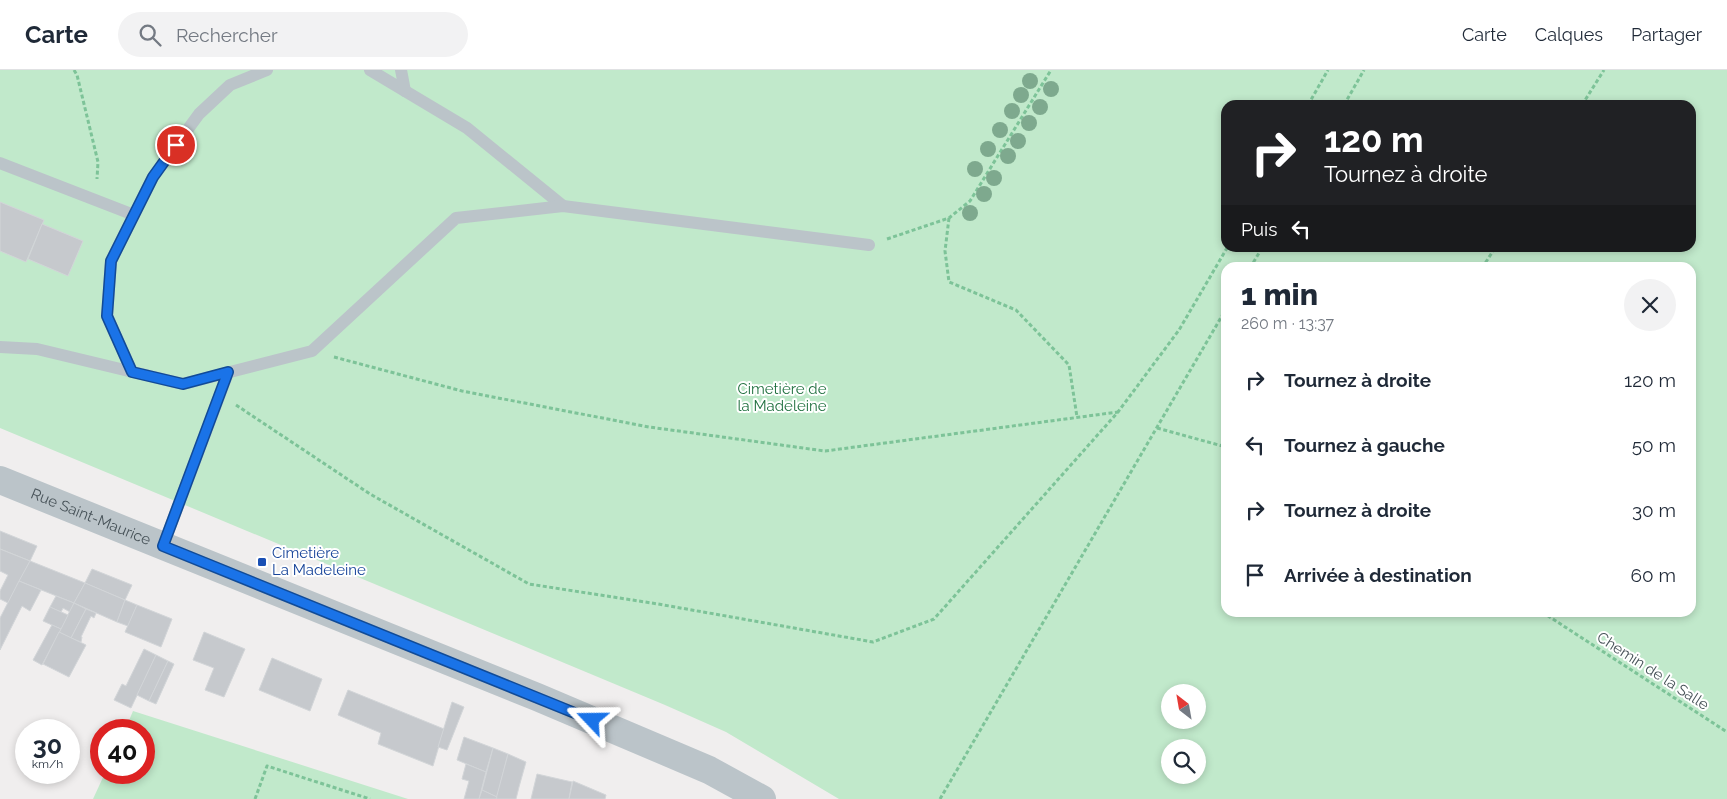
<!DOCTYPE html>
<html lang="fr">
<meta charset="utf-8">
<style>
body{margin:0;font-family:Raleway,sans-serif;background:#f2f2f3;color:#1f2937;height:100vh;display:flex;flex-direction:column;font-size:19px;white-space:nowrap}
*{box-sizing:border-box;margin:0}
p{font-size:16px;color:#747a83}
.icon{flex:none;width:28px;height:28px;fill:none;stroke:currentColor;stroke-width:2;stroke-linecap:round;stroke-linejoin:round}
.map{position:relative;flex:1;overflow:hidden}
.panel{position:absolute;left:1221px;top:192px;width:475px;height:355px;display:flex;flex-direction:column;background:#fff;border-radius:15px;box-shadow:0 2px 8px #0003}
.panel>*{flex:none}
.guide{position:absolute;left:1221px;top:30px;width:475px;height:152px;border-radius:15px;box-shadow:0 2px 8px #0003;background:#202124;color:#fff;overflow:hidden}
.needle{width:32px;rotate:329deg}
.controls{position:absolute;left:1161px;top:614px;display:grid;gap:10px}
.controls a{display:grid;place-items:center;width:45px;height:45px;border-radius:50%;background:#fff;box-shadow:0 2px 8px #0003;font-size:25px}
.speed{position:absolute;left:15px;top:649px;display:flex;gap:10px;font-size:25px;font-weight:700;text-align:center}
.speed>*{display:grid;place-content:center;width:65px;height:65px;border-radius:50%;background:#fff;box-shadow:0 2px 8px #0003;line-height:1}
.speed small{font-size:12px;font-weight:400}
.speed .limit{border:8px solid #d22;background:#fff;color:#111}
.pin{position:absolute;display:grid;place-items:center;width:42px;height:42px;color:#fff;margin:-21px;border:2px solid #fff;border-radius:50%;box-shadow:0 1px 5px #0007}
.me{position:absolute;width:55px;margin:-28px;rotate:293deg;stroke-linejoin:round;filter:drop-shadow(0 0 4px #0008)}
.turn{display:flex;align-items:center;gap:18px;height:105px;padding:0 20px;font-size:22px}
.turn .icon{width:65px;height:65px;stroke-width:2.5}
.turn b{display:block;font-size:35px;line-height:42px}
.then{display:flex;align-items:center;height:48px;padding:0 20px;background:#0003;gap:10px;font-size:19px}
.round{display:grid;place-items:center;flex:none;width:52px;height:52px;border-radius:26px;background:#f2f2f3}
.summary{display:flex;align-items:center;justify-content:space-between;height:85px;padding:0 20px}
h1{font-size:30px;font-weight:800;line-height:38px}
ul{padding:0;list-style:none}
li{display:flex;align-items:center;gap:15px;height:65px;padding:0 20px}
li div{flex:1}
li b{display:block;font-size:19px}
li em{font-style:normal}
header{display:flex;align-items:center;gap:30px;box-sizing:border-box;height:70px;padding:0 25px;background:#fff;border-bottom:1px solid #e0e1e3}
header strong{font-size:24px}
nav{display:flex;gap:28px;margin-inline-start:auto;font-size:18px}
.search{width:350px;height:45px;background:#f2f2f3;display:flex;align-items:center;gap:12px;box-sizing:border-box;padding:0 18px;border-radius:28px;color:#747a83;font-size:19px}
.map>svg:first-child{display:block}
</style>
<header>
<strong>Carte</strong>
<div class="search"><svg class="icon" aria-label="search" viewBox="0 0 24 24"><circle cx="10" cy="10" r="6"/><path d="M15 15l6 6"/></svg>Rechercher</div>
<nav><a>Carte</a><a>Calques</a><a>Partager</a></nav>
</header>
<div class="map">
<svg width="1727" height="729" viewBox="0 0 1727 729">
<rect width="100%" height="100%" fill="#f0eeee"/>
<g fill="#c1e9cb" fill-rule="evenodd">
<path d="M0 0H1727V729H839L726 662 665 635 0 358ZM1226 35H1691V178H1226ZM1226 198H1691V542H1226ZM1170 622H1198V650H1170ZM1170 678H1198V705H1170Z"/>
<polygon points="133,641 408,729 93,729 105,703 144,702 144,660 125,660"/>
</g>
<g fill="#c6c9cd" stroke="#d2d5d8">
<polygon points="0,132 44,150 26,192 0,181"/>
<polygon points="42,154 83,171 68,206 28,189"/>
<polygon points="0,461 37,476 30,491 0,479"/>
<polygon points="0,479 30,491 8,533 0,529 0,521 8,505 0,501"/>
<polygon points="30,491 85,513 74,533 19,511"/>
<polygon points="92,499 132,515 125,530 85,513"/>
<polygon points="19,511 41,520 30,541 22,536 0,580 0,548"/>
<polygon points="85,513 125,530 117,552 74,533"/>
<polygon points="56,526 74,533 70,542 63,538 61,542 50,537"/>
<polygon points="125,530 137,535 128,556 117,552"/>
<polygon points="74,533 86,539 71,568 59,562"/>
<polygon points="137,535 172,549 161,577 125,562"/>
<polygon points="50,537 68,545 61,559 43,551"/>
<polygon points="86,539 96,543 94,548 91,546 81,567 82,567 81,572 71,568"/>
<polygon points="52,555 61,559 42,595 33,590"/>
<polygon points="59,562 86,575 69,607 43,594"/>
<polygon points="204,562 245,579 224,627 205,620 214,598 193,590"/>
<polygon points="144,579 156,585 131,638 114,630 122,614 126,616"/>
<polygon points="156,585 168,591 149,631 137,625"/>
<polygon points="272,588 322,609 310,641 259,620"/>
<polygon points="168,591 174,594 156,634 149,631"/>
<polygon points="348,620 444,659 433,696 378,674 381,663 338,645"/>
<polygon points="452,632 464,637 447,680 438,677"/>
<polygon points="464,667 493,678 486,702 457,690"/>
<polygon points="493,678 508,684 497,727 482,720"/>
<polygon points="508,684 526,692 519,717 516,729 496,729"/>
<polygon points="466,694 486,702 479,729 464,729 469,711 462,709"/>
<polygon points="537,704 572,712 569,729 531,729"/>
<polygon points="573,711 606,725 605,729 569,729"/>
<polygon points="482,720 497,727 496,729 479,729"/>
</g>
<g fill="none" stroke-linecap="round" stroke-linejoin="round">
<g stroke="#7dc398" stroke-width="3" stroke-dasharray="4 2.5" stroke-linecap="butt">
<polyline points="74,0 77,5 98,92 97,109"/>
<polyline points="1308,35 1328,0"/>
<polyline points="1344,35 1364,0"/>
<polyline points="1582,35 1604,0"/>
<polyline points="949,148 945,181 949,212 1016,240 1069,295 1077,347"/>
<polyline points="887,169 949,148 970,131 1051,0"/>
<polyline points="1250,198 1262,178"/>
<polyline points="1482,198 1495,178"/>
<polyline points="334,287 462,321 649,357 825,381 1118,342"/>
<polyline points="236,335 370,424 529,514 658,534 873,572 934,549 1118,342 1179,260 1227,178"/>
<polyline points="1157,358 1226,377"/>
<polyline points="1542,542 1727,662"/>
<polyline points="255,729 267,696 370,729"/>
<polyline points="940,729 1226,239"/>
</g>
<g stroke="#bbc4c9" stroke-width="12">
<polyline points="370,0 467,58 563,136"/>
<polyline points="401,0 405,21"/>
<polyline points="0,93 134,145"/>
<polyline points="0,277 37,279 183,314 312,281 456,148 563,136 869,175"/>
<polyline points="132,302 107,246 111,191 153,107 199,44 230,15 267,0"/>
<polyline points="163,476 228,303"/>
</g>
<path stroke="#bbc4c9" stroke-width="28" id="s1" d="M0 410 537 627 709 700 762 729"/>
</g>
<g fill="#7ea98e">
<circle cx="1030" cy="11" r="8"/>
<circle cx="1051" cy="19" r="8"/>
<circle cx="1021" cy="25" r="8"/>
<circle cx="1040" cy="37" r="8"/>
<circle cx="1012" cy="41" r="8"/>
<circle cx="1029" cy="53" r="8"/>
<circle cx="1000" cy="60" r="8"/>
<circle cx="1018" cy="71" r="8"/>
<circle cx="988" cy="79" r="8"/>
<circle cx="1008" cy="86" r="8"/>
<circle cx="975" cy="99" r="8"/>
<circle cx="994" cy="108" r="8"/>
<circle cx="984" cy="124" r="8"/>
<circle cx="970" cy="143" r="8"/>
</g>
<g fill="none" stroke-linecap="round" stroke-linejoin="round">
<g stroke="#114b97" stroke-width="12">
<polyline id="route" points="176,75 153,107 111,191 107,246 132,302 183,314 228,302 163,476 592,650"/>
</g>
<use href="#route" stroke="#1a73e8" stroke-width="9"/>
</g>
<rect fill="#1a4fb4" stroke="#fff" stroke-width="2" x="257" y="487" width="10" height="10" rx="2.5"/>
<g text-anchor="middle" stroke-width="4" stroke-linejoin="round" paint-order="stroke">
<g font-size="15" fill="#217140" stroke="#fff">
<text x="782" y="324">Cimetière de<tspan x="782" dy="17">la Madeleine</tspan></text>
</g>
<g font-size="15" fill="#485359" stroke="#fff">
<text dy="5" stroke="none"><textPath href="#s1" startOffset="98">Rue Saint-Maurice</textPath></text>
<text transform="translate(1653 601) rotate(33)" y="5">Chemin de la Salle</text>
</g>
<g font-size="15" fill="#164399" stroke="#fff" text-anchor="start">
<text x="272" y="488">Cimetière<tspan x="272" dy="17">La Madeleine</tspan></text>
</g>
</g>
</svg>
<div class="controls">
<a><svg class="needle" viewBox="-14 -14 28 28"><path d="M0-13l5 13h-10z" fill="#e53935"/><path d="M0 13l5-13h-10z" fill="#747a83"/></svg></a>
<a><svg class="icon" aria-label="search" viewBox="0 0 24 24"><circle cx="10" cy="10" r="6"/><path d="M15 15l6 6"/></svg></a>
</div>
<div class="speed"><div>30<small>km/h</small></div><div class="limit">40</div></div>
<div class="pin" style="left:176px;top:75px;background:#d93025"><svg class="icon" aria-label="arrive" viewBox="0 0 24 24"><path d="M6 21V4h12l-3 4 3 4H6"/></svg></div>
<svg class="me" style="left:592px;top:650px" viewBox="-20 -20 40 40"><path d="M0-17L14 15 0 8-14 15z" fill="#1a73e8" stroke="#fff" stroke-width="4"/></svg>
<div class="guide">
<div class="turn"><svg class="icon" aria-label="right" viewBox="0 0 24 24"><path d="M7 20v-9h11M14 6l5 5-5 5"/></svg><div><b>120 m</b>Tournez à droite</div></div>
<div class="then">Puis<svg class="icon" aria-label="left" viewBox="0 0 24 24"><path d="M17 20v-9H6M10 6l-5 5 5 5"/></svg></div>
</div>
<section class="panel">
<div class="summary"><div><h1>1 min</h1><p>260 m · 13:37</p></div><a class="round"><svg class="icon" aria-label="close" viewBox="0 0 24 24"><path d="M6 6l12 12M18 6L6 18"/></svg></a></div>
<ul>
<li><svg class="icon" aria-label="right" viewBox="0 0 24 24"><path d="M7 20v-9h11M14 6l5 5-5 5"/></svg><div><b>Tournez à droite</b></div><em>120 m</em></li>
<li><svg class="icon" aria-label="left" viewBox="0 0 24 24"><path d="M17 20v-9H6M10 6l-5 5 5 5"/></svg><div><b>Tournez à gauche</b></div><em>50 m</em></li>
<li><svg class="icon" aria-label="right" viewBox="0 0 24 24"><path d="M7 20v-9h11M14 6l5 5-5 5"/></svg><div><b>Tournez à droite</b></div><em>30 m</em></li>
<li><svg class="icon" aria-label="arrive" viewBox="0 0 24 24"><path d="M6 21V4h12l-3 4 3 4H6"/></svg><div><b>Arrivée à destination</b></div><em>60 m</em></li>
</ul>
</section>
</div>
